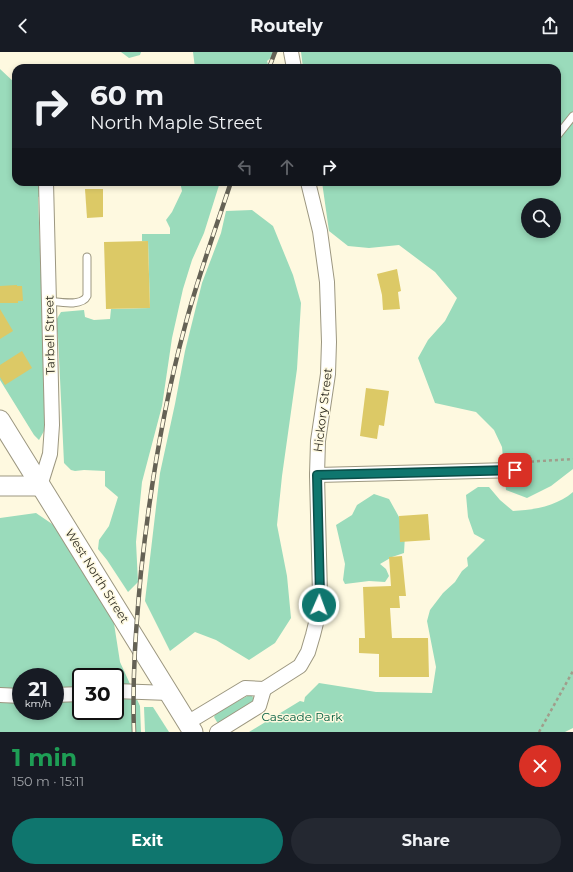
<!DOCTYPE html>
<meta charset="utf-8">
<style>
body{margin:0;font-family:Montserrat,sans-serif;background:#242831;color:#f1f3f6;height:100vh;display:flex;flex-direction:column;font-size:15px;white-space:nowrap}
*{box-sizing:border-box;margin:0}
p{font-size:13px;color:#9ea1a6}
.icon{flex:none;width:22px;height:22px;fill:none;stroke:currentColor;stroke-width:2;stroke-linecap:round;stroke-linejoin:round}
.map{position:relative;height:680px;overflow:hidden}
.side{display:flex;flex-direction:column;background:#171b24;flex:1}
.side>*{flex:none}
.guide{position:absolute;left:12px;top:12px;width:549px;height:122px;border-radius:12px;box-shadow:0 2px 6px #0003;background:#171b24;color:#f1f3f6;overflow:hidden}
.tools{position:absolute;left:521px;top:146px;display:grid;gap:8px}
.tools a{display:grid;place-items:center;width:40px;height:40px;border-radius:50%;background:#171b24;box-shadow:0 2px 6px #0003;font-size:20px}
.speed{position:absolute;left:12px;top:616px;display:flex;gap:8px;font-size:20px;font-weight:700;text-align:center}
.speed>*{display:grid;place-content:center;width:52px;height:52px;border-radius:50%;background:#171b24;box-shadow:0 2px 6px #0003;line-height:1}
.speed small{font-size:10px;font-weight:400}
.speed .limit{border:2px solid #111;border-radius:6px;background:#fff;color:#111}
.pin{position:absolute;display:grid;place-items:center;width:34px;height:34px;color:#fff;margin:-17px;border-radius:8px;box-shadow:0 2px 6px #0006}
.me{position:absolute;width:44px;margin:-22px;rotate:2deg;stroke-linejoin:round;filter:drop-shadow(0 0 3px #0008)}
.turn{display:flex;align-items:center;gap:14px;height:84px;padding:0 12px;font-size:18px}
.turn .icon{width:52px;height:52px;stroke-width:2.5}
.turn b{display:block;font-size:28px;line-height:34px}
.lanes{display:flex;align-items:center;height:38px;padding:0 12px;background:#0003;justify-content:center;gap:20px;direction:ltr}
.lanes .off{opacity:.35}
.round{display:grid;place-items:center;flex:none;width:42px;height:42px;border-radius:21px;background:#242831}
.headline{display:flex;align-items:center;justify-content:space-between;height:68px;padding:0 12px}
h1{font-size:24px;font-weight:700;line-height:30px;color:#1e9e55}
.button{display:flex;gap:8px;margin-top:auto;padding:8px 12px}
.button a{flex:1;height:46px;border-radius:24px;background:#0f766e;color:#fff;font-size:16px;font-weight:700;line-height:46px;text-align:center}
.button a+a{background:#242831;color:#f1f3f6}
header{display:flex;justify-content:space-between;align-items:center;height:52px;padding:0 12px;background:#171b24;font-size:18px;font-weight:700}
.map>svg:first-child{display:block}
</style>
<header><svg class="icon" aria-label="back" viewBox="0 0 24 24"><path d="M15 5l-7 7 7 7"/></svg>Routely<svg class="icon" aria-label="share" viewBox="0 0 24 24"><path d="M12 15V3M7 8l5-5 5 5M5 13v7h14v-7"/></svg></header>
<div class="map">
<svg width="573" height="680" viewBox="0 0 573 680">
<rect width="100%" height="100%" fill="#fef9e0"/>
<g fill="#9adbbb" fill-rule="evenodd">
<polygon points="121,0 141,0 140,3 129,6"/>
<polygon points="193,0 278,0 267,9 269,16 195,16"/>
<path d="M301 0H573V417L551 434 527 446 506 438 502 395 494 378 476 360 435 351 418 306 428 288 445 269 457 246 435 220 399 193 369 196 348 194 329 179 322 130H557V16H303ZM528 153H554V179H528Z"/>
<polygon points="0,17 16,32 16,130 53,130 52,140 38,145 46,353 44,379 39,388 34,383 0,328"/>
<polygon points="180,130 220,130 204,181 192,208 183,237 172,286 162,354 142,430 136,490 138,530 128,540 107,508 98,497 99,488 109,474 118,445 105,434 105,419 84,418 75,419 71,418 64,411 58,284 55,270 61,260 84,258 85,265 94,268 110,267 111,257 150,256 148,189 142,189 142,182 170,182 170,176 166,168 172,160 182,139"/>
<polygon points="252,158 273,174 293,223 301,251 297,317 282,424 277,473 287,524 291,566 275,591 249,608 216,588 195,580 170,599 145,549 160,421 175,352 185,299 202,231 221,181 226,159"/>
<path d="M478 435H489L500 448 513 459C534 458 557 454 573 440V676L565 680H249L300 649 304 650 305 645 319 631 376 640 432 641 436 615 427 569 430 558 443 541 455 530 462 519 468 514 467 506 485 488 474 482 468 465 466 443Z"/>
<polygon points="374,442 389,447 399,465 405,483 404,501 392,505 380,512 386,517 389,524 385,530 369,529 345,532 343,528 345,512 336,473 352,463 357,453"/>
<path d="M36 461 58 476 113 565 120 610 140 654 141 680H0V466ZM21 625H55V659H21ZM81 625H115V659H81Z"/>
<polygon points="251,642 255,649 219,671 217,670 214,665 216,661"/>
<polygon points="144,655 153,655 169,680 145,680"/>
</g>
<g fill="#dcc966">
<polygon points="85,137 103,137 103,165 87,166"/>
<polygon points="148,189 150,256 106,257 104,190"/>
<polygon points="397,217 401,239 398,240 400,257 383,258 382,243 377,222"/>
<polygon points="17,233 17,234 22,234 23,249 18,249 18,251 0,251 0,234"/>
<polygon points="0,257 13,279 0,287"/>
<polygon points="22,299 32,316 5,333 0,325 0,313"/>
<polygon points="366,336 389,339 384,374 379,373 377,387 360,384"/>
<polygon points="428,462 430,488 400,490 399,464"/>
<polygon points="402,504 406,544 399,544 400,556 390,556 392,586 428,586 429,625 379,625 379,602 359,601 359,586 365,586 363,535 391,534 389,505"/>
</g>
<g fill="none" stroke-linecap="round" stroke-linejoin="round">
<g stroke="#9c9780" stroke-width="9">
<g id="lane">
<polyline points="557,84 573,64"/>
<path d="M49 249C59 250 82 255 87 244V205"/>
</g>
</g>
<g stroke="#9c9780" stroke-width="16">
<g id="street">
<polyline points="291,0 294,16"/>
<polyline points="317,423 515,418"/>
<polyline points="40,434 50,402 52,373 46,130"/>
<polyline points="115,639 169,641"/>
<polyline points="0,643 21,644"/>
<polyline points="55,643 81,642"/>
<polyline points="187,671 245,636 264,637 300,614 308,600 313,583 318,563 320,543 317,423 318,389 328,322 329,290 327,230 320,179 308,130"/>
<polyline points="217,680 259,654 264,637"/>
</g>
</g>
<g stroke="#9c9780" stroke-width="21">
<g id="secondary">
<polyline points="0,368 193,680"/>
<polyline points="0,434 40,434"/>
</g>
</g>
<g stroke="#a09d8b" stroke-width="2.5" stroke-dasharray="3 3" stroke-linecap="butt">
<polyline points="525,410 573,407"/>
<polyline points="539,680 573,619"/>
</g>
<use href="#lane" stroke="#fff" stroke-width="7"/>
<use href="#street" stroke="#fff" stroke-width="14"/>
<use href="#secondary" stroke="#fff" stroke-width="19"/>
<g stroke="#656255" stroke-width="4.5">
<g id="rail">
<polyline points="269,16 275,0"/>
<path d="M134 680C132 626 136 574 141 520 150 437 163 355 185 274 198 225 215 178 231 130"/>
</g>
</g>
<use href="#rail" stroke="#fef9e0" stroke-width="3" stroke-dasharray="9" stroke-linecap="butt"/>
</g>
<g fill="none" stroke-linecap="round" stroke-linejoin="round">
<g stroke="#0a4d48" stroke-width="10">
<polyline id="route" points="319,553 320,543 317,423 515,418"/>
</g>
<use href="#route" stroke="#0f766e" stroke-width="7"/>
</g>
<g text-anchor="middle" stroke-width="3" stroke-linejoin="round" paint-order="stroke">
<g font-size="12" fill="#2d2b22" stroke="#fef9e0">
<text transform="translate(50 283) rotate(-91)" y="4">Tarbell Street</text>
<text transform="translate(323 358) rotate(-83)" y="4">Hickory Street</text>
<text transform="translate(97 524) rotate(58)" y="4">West North Street</text>
</g>
<g font-size="12" fill="#015d3f" stroke="#fef9e0">
<text x="302" y="669">Cascade Park</text>
</g>
</g>
</svg>
<div class="tools">
<a><svg class="icon" aria-label="search" viewBox="0 0 24 24"><circle cx="10" cy="10" r="6"/><path d="M15 15l6 6"/></svg></a>
</div>
<div class="speed"><div>21<small>km/h</small></div><div class="limit">30</div></div>
<div class="pin" style="left:515px;top:418px;background:#d93025"><svg class="icon" aria-label="arrive" viewBox="0 0 24 24"><path d="M6 21V4h12l-3 4 3 4H6"/></svg></div>
<svg class="me" style="left:319px;top:553px" viewBox="-20 -20 40 40"><circle r="17" fill="#0f766e" stroke="#fff" stroke-width="3"/><path d="M0-11L8 9 0 5-8 9z" fill="#fff"/></svg>
<div class="guide">
<div class="turn"><svg class="icon" aria-label="right" viewBox="0 0 24 24"><path d="M7 20v-9h11M14 6l5 5-5 5"/></svg><div><b>60 m</b>North Maple Street</div></div>
<div class="lanes"><svg class="icon off" aria-label="left" viewBox="0 0 24 24"><path d="M17 20v-9H6M10 6l-5 5 5 5"/></svg><svg class="icon off" aria-label="ahead" viewBox="0 0 24 24"><path d="M12 20V5M6 11l6-6 6 6"/></svg><svg class="icon" aria-label="right" viewBox="0 0 24 24"><path d="M7 20v-9h11M14 6l5 5-5 5"/></svg></div>
</div>
</div>
<section class="side">
<div class="headline"><div><h1>1 min</h1><p>150 m · 15:11</p></div><a class="round" style="background:#d93025;color:#fff"><svg class="icon" aria-label="close" viewBox="0 0 24 24"><path d="M6 6l12 12M18 6L6 18"/></svg></a></div>
<div class="button"><a>Exit</a><a>Share</a></div>
</section>
